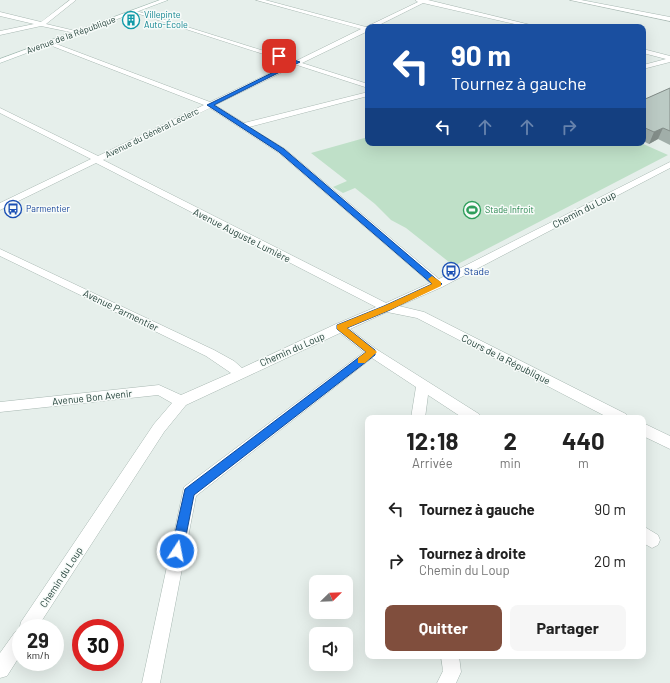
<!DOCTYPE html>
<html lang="fr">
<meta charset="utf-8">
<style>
body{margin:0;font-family:Barlow,sans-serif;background:#f6f6f6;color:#222;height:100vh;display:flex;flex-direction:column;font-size:15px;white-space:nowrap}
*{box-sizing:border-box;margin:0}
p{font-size:13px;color:#767676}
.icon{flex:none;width:22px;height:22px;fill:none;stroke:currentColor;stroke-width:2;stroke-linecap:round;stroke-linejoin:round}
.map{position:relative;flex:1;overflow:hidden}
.drawer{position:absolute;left:365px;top:415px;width:281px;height:244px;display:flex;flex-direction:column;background:#fff;border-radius:8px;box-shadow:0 4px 16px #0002}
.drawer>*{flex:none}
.guide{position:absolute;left:365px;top:24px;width:281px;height:122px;border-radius:8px;box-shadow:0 4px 16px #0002;background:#1a4fa0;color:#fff;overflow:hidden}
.needle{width:26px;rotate:67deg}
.fabs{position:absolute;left:309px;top:575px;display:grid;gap:8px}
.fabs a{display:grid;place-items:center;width:44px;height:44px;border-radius:8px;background:#fff;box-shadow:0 4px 16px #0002;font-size:20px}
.speed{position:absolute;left:12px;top:619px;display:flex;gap:8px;font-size:20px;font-weight:700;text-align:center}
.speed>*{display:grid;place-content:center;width:52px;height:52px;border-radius:50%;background:#fff;box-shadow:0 4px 16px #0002;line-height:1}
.speed small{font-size:10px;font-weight:400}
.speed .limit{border:6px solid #d22;background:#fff;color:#111}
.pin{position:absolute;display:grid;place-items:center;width:34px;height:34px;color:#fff;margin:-17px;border-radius:8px;box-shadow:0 2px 6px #0006}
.me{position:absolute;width:44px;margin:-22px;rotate:11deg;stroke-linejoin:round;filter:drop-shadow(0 0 3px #0008)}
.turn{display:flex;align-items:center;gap:14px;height:84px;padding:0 20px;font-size:18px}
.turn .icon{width:52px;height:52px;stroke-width:2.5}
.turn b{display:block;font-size:28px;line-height:34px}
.lanes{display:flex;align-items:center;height:38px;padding:0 20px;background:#0003;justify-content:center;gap:20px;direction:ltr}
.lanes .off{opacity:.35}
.eta{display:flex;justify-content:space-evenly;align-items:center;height:68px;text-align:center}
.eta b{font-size:24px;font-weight:700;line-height:28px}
.cta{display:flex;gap:8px;margin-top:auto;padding:8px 20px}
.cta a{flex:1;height:46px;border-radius:8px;background:#804e3d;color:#fff;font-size:16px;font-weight:700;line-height:46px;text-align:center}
.cta a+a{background:#f6f6f6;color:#222}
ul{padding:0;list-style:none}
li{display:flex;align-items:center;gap:12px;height:52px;padding:0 20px}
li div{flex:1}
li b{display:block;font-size:15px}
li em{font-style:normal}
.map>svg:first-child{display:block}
</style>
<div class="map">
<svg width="670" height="683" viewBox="0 0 670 683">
<rect width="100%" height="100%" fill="#e6efeb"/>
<polygon fill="#bfe0c8" points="368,137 368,143 641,143 668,155 454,266 406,228 391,220 375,204 355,188 343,193 333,187 347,181 311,153"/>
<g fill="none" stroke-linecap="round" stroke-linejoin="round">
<g stroke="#a8b8b2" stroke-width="1">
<g id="street">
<polygon points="70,0 76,0 46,24 80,32 80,34 41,26 0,35 0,31 34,24 0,16 0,12 41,22"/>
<path d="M256 0H265L366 27 418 2 415 0H428L539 27H528L423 3 375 27H368V31L302 63 368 84V88L297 65 215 105 244 123 368 92V96L249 127 285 149 439 279 670 162V168L442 287 399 306 424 312 626 414 628 418H609L417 318 387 312 350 329 376 349 479 414 481 418H463L428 395 425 418H411L416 387 372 358 196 496 160 683H142L184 487 364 352 340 333 186 405 164 432 37 628H21V654L7 676 0 678V653L15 632 19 630 21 622 154 424 172 403 158 395 0 412V402L159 385 181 395 231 373 206 356 0 256V249L214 350 234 361 242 368 336 324 376 307 96 163 0 210V203L91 159 0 113V108L98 156 204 105 47 44V42H51L210 102 291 63 133 12V10L296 61 361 29ZM210 108 279 153 430 283 386 303 103 160Z"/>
<polygon points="570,0 581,0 670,17 670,21"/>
<polygon points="643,49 670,56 670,62 643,69 643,65 666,59 643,53"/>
<polygon points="643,423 670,436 670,449 643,436"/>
<polygon points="643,526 658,535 660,540 658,545 652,548 643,543"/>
<polygon points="441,656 459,656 461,672 456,683 437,683 443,671"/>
</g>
</g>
<g stroke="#a4bbb3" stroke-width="1">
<polygon id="secondary" points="160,0 168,0 0,63 0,59"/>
</g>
<use href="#street" fill="#fff" fill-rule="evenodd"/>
<use href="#secondary" fill="#fff" fill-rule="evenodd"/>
</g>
<polygon fill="#a1aea9" points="670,88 670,145 658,139 649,144 643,141 643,100"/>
<polygon fill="#838d89" points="663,128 658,139 649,144 654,132"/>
<polygon fill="#bbcac4" stroke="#838d89" points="670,88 670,131 663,128 654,132 643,127 643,100"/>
<polygon fill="#1a73e8" stroke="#114b97" points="279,55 300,62 214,105 284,149 442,284 390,310 347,328 375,350 375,355 194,495 183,551 181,555 177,557 173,555 171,551 185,489 366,352 337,329 337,325 384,306 432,284 279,152 207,105 294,62 277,57"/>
<polygon fill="#f59e0b" points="432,276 441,282 441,286 390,310 347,328 377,352 365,363 358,363 358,358 366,352 337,329 337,325 384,306 432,284 428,279"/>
<defs>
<g id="building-ring" transform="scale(0.9)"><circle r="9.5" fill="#f7fbf9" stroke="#0f9aa8" stroke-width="1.5"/><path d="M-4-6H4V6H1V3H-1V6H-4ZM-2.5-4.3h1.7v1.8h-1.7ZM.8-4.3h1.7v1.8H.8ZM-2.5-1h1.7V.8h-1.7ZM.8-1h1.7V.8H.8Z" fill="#0f9aa8"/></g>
<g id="bus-ring" transform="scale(0.9)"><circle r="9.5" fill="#f7fbf9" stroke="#1a4fb4" stroke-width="1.5"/><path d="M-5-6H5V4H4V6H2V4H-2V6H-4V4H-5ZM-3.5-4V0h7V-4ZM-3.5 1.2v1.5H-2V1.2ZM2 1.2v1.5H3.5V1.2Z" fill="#1a4fb4"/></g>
<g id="stadium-ring" transform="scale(0.9)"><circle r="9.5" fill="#f7fbf9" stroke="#2e9e5b" stroke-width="1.5"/><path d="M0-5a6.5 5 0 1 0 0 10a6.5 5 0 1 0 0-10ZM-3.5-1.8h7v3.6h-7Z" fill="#2e9e5b"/></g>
</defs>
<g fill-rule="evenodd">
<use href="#building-ring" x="131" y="20"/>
<use href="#bus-ring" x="13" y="209"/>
<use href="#stadium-ring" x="472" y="210"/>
<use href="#bus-ring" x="451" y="271"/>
</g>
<g text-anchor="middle" stroke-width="3" stroke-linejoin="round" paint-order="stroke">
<g font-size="9" fill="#0d838f" stroke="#f7fbf9" text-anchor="start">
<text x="144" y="18">Villepinte<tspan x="144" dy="10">Auto-École</tspan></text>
</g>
<g font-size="9" fill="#24423a" stroke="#f7fbf9">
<text transform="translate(71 35) rotate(-20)" y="3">Avenue de la République</text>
<text transform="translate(152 133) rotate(-26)" y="3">Avenue du Général Leclerc</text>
</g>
<g font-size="9" fill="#164399" stroke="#f7fbf9" text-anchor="start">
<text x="26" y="212">Parmentier</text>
</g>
<g font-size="9" fill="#27864d" stroke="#f7fbf9" text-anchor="start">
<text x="485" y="213">Stade Infroit</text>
</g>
<g font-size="10" fill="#24423a" stroke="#f7fbf9">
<text transform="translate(584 209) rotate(-27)" y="4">Chemin du Loup</text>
<text transform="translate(242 235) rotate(27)" y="4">Avenue Auguste Lumière</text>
<text transform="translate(121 310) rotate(26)" y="4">Avenue Parmentier</text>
<text transform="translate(292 349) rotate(-24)" y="4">Chemin du Loup</text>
<text transform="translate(506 359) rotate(27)" y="4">Cours de la République</text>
<text transform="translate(92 397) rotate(-6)" y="4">Avenue Bon Avenir</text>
<text transform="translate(61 577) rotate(-57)" y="4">Chemin du Loup</text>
</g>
<g font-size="10" fill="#164399" stroke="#f7fbf9" text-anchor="start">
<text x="464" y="275">Stade</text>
</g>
</g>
</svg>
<div class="fabs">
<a><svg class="needle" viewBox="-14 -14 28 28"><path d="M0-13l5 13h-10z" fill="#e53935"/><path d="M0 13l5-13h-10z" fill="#767676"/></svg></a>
<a><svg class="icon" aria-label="sound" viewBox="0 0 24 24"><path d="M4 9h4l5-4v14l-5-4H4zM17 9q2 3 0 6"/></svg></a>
</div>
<div class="speed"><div>29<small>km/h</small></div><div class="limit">30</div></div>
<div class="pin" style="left:279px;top:56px;background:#d93025"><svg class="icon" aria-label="arrive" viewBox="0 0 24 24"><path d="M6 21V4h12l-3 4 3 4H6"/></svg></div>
<svg class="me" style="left:177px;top:551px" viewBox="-20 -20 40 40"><circle r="17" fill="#1a73e8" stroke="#fff" stroke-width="3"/><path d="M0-11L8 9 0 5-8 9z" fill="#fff"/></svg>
<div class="guide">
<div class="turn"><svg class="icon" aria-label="left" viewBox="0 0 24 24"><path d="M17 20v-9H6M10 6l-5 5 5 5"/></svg><div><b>90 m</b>Tournez à gauche</div></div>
<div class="lanes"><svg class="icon" aria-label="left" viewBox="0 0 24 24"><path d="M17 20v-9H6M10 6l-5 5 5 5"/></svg><svg class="icon off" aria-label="ahead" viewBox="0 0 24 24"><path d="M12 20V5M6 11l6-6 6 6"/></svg><svg class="icon off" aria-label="ahead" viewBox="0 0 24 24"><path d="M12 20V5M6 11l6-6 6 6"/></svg><svg class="icon off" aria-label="right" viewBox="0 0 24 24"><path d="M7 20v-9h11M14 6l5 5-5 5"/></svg></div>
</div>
<section class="drawer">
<div class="eta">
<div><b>12:18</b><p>Arrivée</p></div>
<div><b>2</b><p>min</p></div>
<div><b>440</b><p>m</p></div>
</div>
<ul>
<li><svg class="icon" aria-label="left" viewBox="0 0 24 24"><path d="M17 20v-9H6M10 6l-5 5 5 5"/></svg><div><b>Tournez à gauche</b></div><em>90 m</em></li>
<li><svg class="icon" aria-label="right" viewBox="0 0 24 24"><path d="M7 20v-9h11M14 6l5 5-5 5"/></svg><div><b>Tournez à droite</b><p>Chemin du Loup</p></div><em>20 m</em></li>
</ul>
<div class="cta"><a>Quitter</a><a>Partager</a></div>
</section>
</div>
